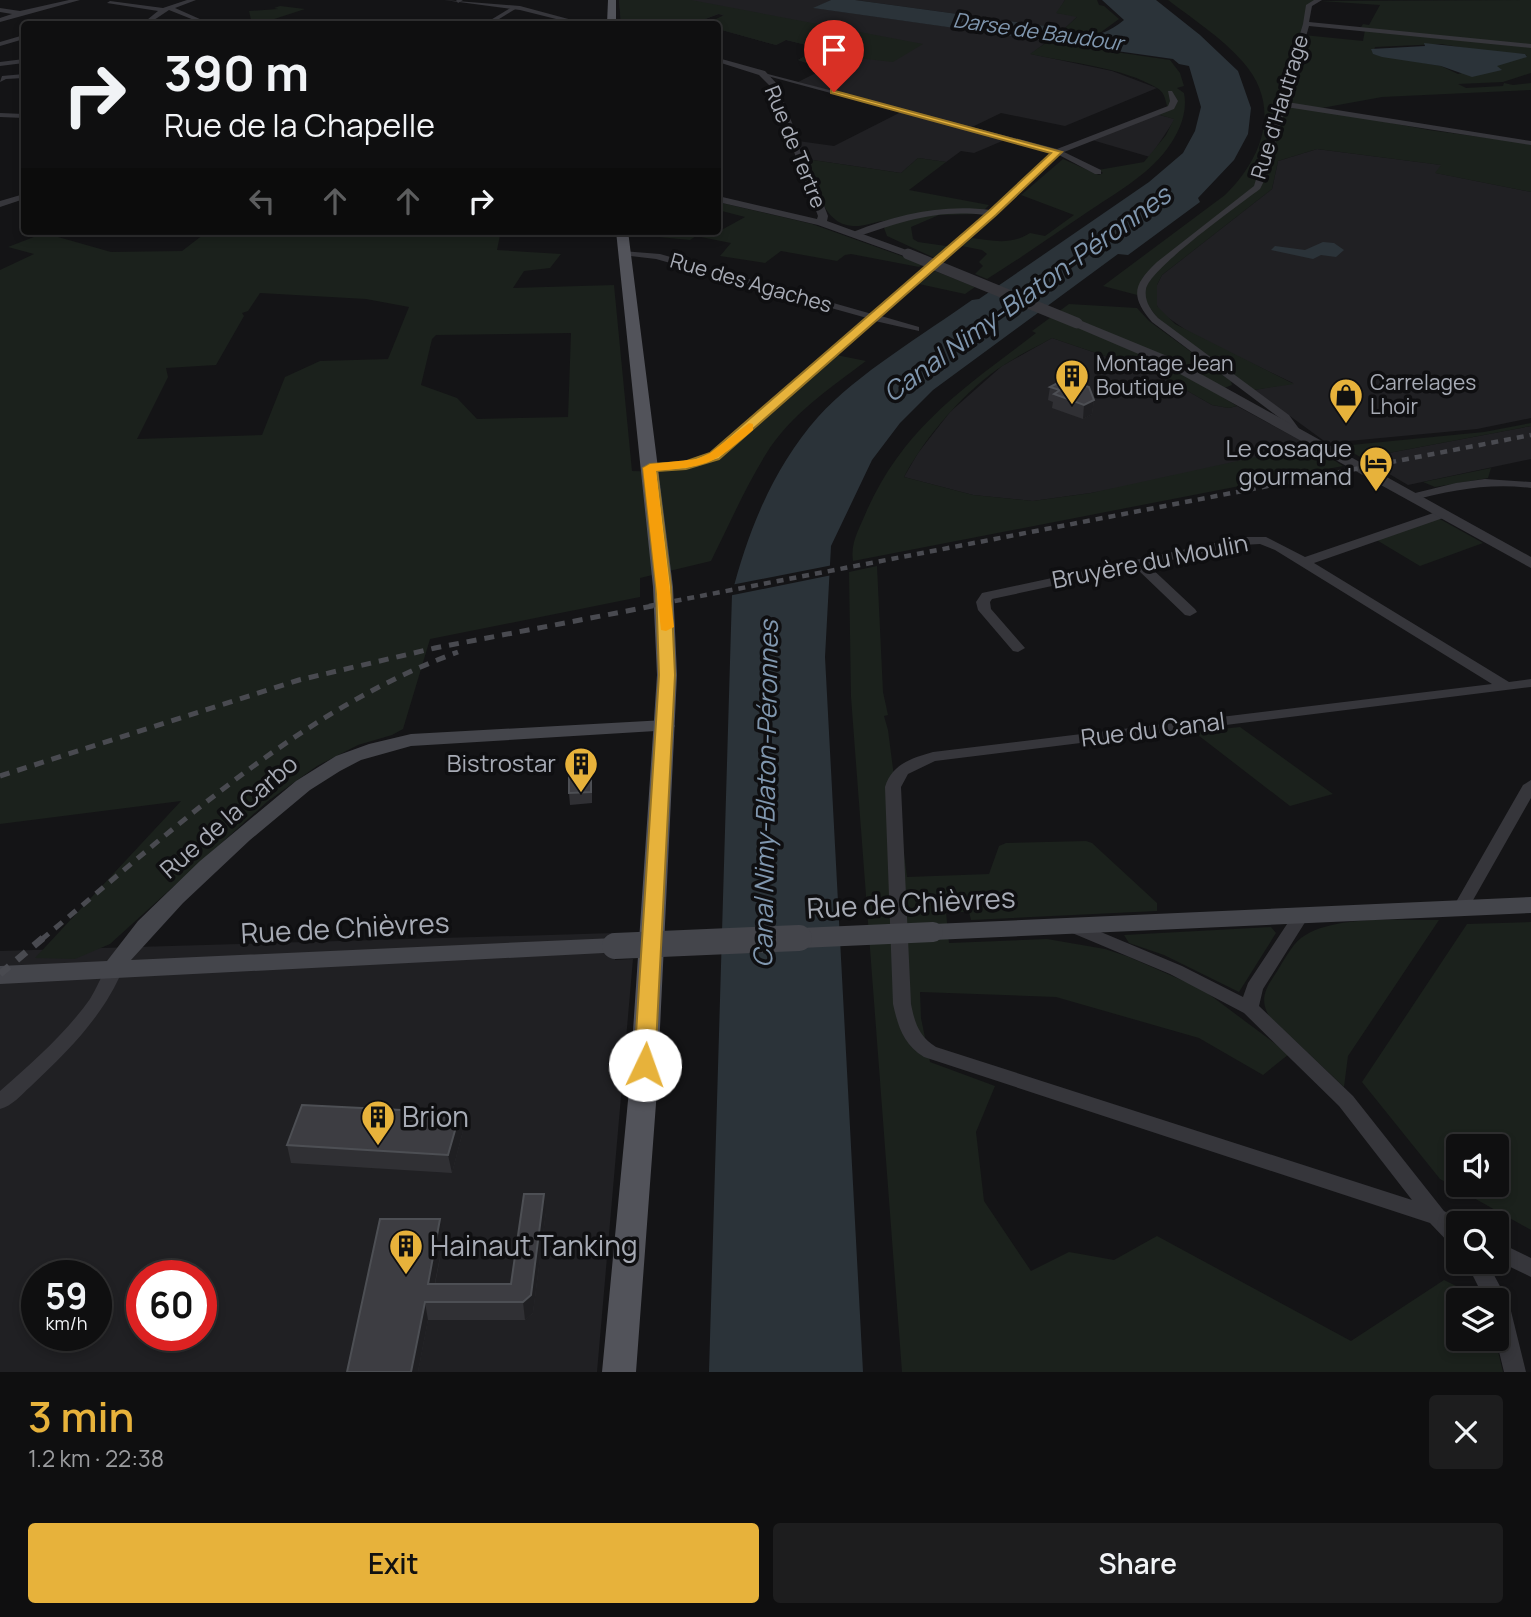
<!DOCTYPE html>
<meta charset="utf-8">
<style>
body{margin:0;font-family:Manrope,sans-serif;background:#1d1d1e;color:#f1f3f6;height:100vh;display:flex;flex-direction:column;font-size:26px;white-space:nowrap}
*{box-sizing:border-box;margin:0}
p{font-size:23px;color:#9b9c9f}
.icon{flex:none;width:38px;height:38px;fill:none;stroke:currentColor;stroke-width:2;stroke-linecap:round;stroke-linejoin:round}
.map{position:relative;height:1372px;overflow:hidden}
.panel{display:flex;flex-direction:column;background:#0f0f10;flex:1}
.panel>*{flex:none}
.banner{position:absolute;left:21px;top:21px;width:700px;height:214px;border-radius:7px;box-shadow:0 4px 10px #0003,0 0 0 2px #2f2f30;background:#0f0f10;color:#f1f3f6;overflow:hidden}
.fabs{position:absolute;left:1446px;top:1134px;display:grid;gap:14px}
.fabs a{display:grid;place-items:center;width:63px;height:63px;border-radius:7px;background:#0f0f10;box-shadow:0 4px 10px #0003,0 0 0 2px #2f2f30;font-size:35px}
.speed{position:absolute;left:21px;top:1260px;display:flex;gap:14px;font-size:35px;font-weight:700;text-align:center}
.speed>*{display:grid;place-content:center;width:91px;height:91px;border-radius:50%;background:#0f0f10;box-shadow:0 4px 10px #0003,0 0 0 2px #2f2f30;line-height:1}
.speed small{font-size:18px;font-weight:400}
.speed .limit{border:10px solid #d22;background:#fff;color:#111}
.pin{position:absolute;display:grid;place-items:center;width:60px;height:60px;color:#fff;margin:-72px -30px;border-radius:50% 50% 50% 0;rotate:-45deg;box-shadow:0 0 7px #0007}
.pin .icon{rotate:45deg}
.me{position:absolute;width:77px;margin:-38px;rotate:3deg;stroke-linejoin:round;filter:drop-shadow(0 0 5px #0008)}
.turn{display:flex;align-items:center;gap:24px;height:147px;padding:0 28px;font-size:32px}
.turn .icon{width:91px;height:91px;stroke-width:2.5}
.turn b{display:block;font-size:49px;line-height:60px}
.lanes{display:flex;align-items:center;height:66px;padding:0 28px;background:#0003;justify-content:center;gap:35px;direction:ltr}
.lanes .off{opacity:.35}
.round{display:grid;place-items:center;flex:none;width:74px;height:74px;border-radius:7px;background:#1d1d1e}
.summary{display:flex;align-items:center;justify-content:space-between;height:119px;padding:0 28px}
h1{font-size:42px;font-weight:600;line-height:52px;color:#e7b23b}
.primary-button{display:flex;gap:14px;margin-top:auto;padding:14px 28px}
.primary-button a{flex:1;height:80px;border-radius:7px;background:#e7b23b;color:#111;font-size:28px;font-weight:600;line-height:80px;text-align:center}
.primary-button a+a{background:#1d1d1e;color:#f1f3f6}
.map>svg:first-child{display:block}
</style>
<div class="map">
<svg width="1531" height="1372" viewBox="0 0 1531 1372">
<rect width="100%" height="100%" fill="#141416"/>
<g fill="#202023" fill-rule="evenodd">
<polygon points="619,0 831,0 815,8 1048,41 1031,54 1112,71 1157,88 1065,126 1001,113 970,128 1007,139 974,153 961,151 946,162 918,158 901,173 806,159 798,141 834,146 903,111 798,82 824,69 798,60 819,48 786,40 776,45 718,29 718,24 706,24 724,16 719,14 692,24 621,24"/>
<polygon points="855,0 1065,0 1057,13 1078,16 1063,30 1069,33 1066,34 1046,26"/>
<polygon points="1156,114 1175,119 1150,157 1092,140"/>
<polygon points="1317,149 1442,165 1436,173 1531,192 1531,418 1477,429 1327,443 1254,390 1293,383 1193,335 1160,312 1155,301 1157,285 1162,275 1272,189 1278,161"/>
<polygon points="1052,338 1158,374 1212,405 1229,408 1237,406 1309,445 1307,455 1091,493 1033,501 973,495 904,477 918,453 950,412 1002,366"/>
<polygon points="1531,426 1531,459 1408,485 1362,458"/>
<path d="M615 933V960L633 959 597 1372H0V951ZM37 1276H96V1335H37ZM142 1276H201V1335H142Z"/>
</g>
<g fill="#1b211c" fill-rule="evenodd">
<polygon points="619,0 691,0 923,44 893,62 849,57 825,69 798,60 819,48 786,40 776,45 718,29 718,24 706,24 724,15 718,14 692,24 621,24"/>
<polygon points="1065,0 1097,0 1099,5 1104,6 1119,19 1097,35 1062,31 1077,17 1056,13"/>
<path d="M1168 0H1319L1309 5 1303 35 1363 41 1365 30 1360 29 1363 24 1369 25 1380 5 1320 1 1531 0V73L1503 82 1458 84 1466 88 1503 86 1504 83 1513 85 1531 83V90L1382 97 1316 109 1429 130 1531 144V192L1435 173 1441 165 1317 149 1278 161 1272 189 1162 275 1157 285V306L1175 324 1294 384 1254 390 1156 317 1151 309H1146L1141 296 1103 286 1225 195C1263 158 1282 106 1243 62 1222 38 1193 19 1168 0ZM1441 44 1489 52 1525 54 1527 56 1458 74 1441 66 1373 54 1375 47Z"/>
<polygon points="280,6 305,9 259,24 252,24 249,11 278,9 274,8"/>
<path d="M1047 42 1170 60 1180 73 1184 86 1177 88 1184 93C1188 113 1179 133 1167 149 1147 176 1114 194 1086 213 1053 235 1021 258 987 279L975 274 983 266 979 262 987 254 982 250 962 246 972 238C993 241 1012 245 1030 233L1045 236 1074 215 1021 195 1063 159 1099 175 1103 173 1098 170 1144 162 1166 135 1174 119 1156 114 1171 107 1167 106C1165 98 1164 92 1157 88 1125 68 1067 62 1030 54Z"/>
<path d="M918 158 946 162 909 190 989 205 980 214 939 215 911 227 913 239 918 242 953 247 939 260 887 236 884 228 891 221C879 219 866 227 853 226 822 225 815 182 806 159L901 173Z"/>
<polygon points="718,202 812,224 924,264 919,267 851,254 845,255 837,261 781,251 765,263 720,256 731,243 696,236 690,240 638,235 638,231 716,233 745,217 718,210"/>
<path d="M208 231H582L500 235 497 250 561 254 550 268 524 271 513 288 614 285 632 471C662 472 691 471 719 459L836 355 866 361C830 388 790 415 766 454 745 488 729 525 711 561L640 578V597L430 639 403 729 392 735 358 745 317 766 268 801 110 944 75 959 35 958 181 801 0 824V270L34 254 8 247 44 233 111 252 182 251ZM260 293 366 299 409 307 388 359 320 361 285 377 262 435 137 439 168 377 166 368 216 365 244 316 242 313 248 311ZM571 333 568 417 477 419 457 398 421 385 432 339 436 335Z"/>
<polygon points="935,271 975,287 965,294 919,284"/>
<path d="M1069 304 1137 308 1149 321 1231 381 1232 385 1214 392 1237 406 1229 408 1212 405 1158 374 1052 338C1036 347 1019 355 1004 365 967 388 924 438 904 477L973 495 1033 501 1091 493 1279 452 1289 456 1307 455 1309 445 1317 450V456L1332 459 1343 466 853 561C850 542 860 528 867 510 905 426 964 388 1036 333L1032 331Z"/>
<polygon points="1531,423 1531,426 1362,458 1341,446 1484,432"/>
<polygon points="1491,468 1488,478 1435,487 1423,482"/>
<polygon points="1438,518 1483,543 1420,566 1375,539"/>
<polygon points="877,566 883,692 888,715 884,716 888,730 907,877 989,874 999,846 1006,843 1086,841 1092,843 1157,903 1157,911 971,920 969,912 946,912 949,943 1047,939 1105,949 1129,957 1202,989 1289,1054 1263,1075 1199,1038 1056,997 920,992 921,1018 930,1062 995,1086 976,1132 984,1201 1031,1271 1069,1252 1114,1260 1157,1236 1351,1341 1444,1280 1484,1300 1458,1300 1458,1339 1495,1339 1503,1372 902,1372 851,697 849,572"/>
<polygon points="1240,727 1333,794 1290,806 1194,732"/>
<path d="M1439 920 1348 1056 1344 1087 1269 1016C1259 999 1266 988 1276 973 1283 962 1291 946 1301 938 1334 914 1400 921 1439 920Z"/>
<path d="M1531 922V1230L1440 1179 1362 1082 1467 924ZM1458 1146H1496V1185H1458Z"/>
<polygon points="1271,927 1276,933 1239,992 1164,955 1129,943 1124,935"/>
</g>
<g fill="#2b3339">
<path d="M831 0H855L1046 26C1077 38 1097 42 1124 20L1102 0H1156L1200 35 1238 71 1251 108 1248 134 1234 160 1198 198 1200 202 1128 255 1118 254 933 390 900 423 872 460 831 546 825 657 863 1372H709L732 594C748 530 774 467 818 417 858 373 923 335 972 300L979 299 1149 182 1183 153 1195 131 1201 107 1189 66 1179 64 1173 59 813 8Z"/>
<polygon points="1424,43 1525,54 1527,57 1497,66 1502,70 1472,77 1441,66 1382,57 1373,54 1371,49 1425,46"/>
<polygon points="1323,242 1334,243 1344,250 1336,257 1321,255 1313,259 1271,250 1275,246 1305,250"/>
</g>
<polygon fill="#141416" points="833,565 832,575 728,596 731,585"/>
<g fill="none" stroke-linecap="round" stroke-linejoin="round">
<g fill="#36363b" fill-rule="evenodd">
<polygon points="69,0 80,0 0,22 0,18 12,14 0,12 0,8 20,11"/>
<polygon points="187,0 196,0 175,8 211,24 204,24 169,10 148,24 142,24 158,11 107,3 110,1 163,8"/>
<polygon points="456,0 463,0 458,3"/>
<path d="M1314 0H1322L1312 6 1309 22 1531 44V48L1309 26 1287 102 1531 141V145L1286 107 1266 177 1260 189C1239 205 1150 268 1146 289 1144 301 1151 310 1158 318L1289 415 1300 430 1295 433 1291 432 1281 419 1152 322C1130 296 1133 285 1157 262L1254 186 1303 24 1306 5Z"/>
<polygon points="512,7 517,8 491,24 484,24"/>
<polygon points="24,35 24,39 0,46 0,42"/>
<polygon points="24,59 24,63 0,66 0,62"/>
<path d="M760 72 1057 149 1168 106 1170 101 1168 91H1172L1178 101 1174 109 1064 152 1101 170V174H1095L1059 155 1016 197 881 316 919 327V331L875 321 719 458 699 466 646 470V466L697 460 711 454 867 318 656 259 622 255V251L660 254 872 314 985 215C936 209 902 222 856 237L852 234 853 232C898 214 942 204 991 210L1053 153 760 74Z"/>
<polygon points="24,74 24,78 6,79 0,82 2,76"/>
<polygon points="0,113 24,114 24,118 0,117"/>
<polygon points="24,194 24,199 0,207 0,201"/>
<path d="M1485 479 1531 482V488C1489 483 1451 490 1411 501L1405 497 1407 495 1456 483Z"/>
<path d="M1442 510 1448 514 1446 517 1314 563 1509 682 1531 679V687L935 761 908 774 901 787 911 1004C915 1024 919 1036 936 1047L1412 1200 1339 1106 1244 1013 1170 974 1065 930 1063 926 1065 922H1077L1182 966 1243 997 1248 983 1295 912H1307L1309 916 1263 989 1259 1006 1353 1096 1444 1211 1465 1223H1458V1248L1451 1245 1430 1223 924 1057C903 1044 898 1026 893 1004L885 787C892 764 912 758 933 752L1492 684 1275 550 1260 544 1242 545 1148 565 1195 609 1197 612 1190 616 1185 615 1136 568 992 599 990 602 991 609 1025 648 1018 652 1013 651 978 610 976 602 982 593 1242 537H1266L1305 557Z"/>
<polygon points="1531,780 1531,798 1468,909 1466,913 1454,913 1452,909 1523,785"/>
<path d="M114 963 120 965 123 969C103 1017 67 1052 30 1087 21 1095 12 1106 0 1109V1091C32 1063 65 1034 90 999 97 988 101 976 108 965Z"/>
<polygon points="1496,1241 1531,1258 1531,1277 1496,1260"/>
<polygon points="1466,1262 1487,1262 1509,1303 1526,1372 1504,1372 1496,1339 1496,1300 1485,1300"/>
</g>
<g fill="#36363b" fill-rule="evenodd">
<polygon points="444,0 520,6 587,24 576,24 520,10"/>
<polygon points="718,58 765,71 777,84 828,216 827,221 912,252 912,256 904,256 818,225 718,202 718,196 817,219 818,216 769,85 759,75 718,62"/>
<polygon points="1077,319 1172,358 1531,557 1531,568 1162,364 1073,326 1073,320"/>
</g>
<g fill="#44454b" fill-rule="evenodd">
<polygon points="665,720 672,722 675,726 672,730 411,746 361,760 340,771 310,790 250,840 183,903 131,960 615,938 623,940 627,946 623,952 0,984 0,966 107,961 138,921 200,861 296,781 336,756 369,744 411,734"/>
<polygon points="1531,897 1531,913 933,940 925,938 921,932 925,926 933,924"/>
</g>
<g fill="#52535a" fill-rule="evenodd">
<polygon points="608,0 616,0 616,24 607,24"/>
<polygon points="616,231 628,231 673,587 677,675 657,1090 636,1372 602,1372 629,1090 657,675 653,587"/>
</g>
<polyline stroke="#494a50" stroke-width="4.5" stroke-dasharray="7 6" stroke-linecap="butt" points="649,606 1531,435"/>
<g stroke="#494a50" stroke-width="5" stroke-dasharray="10 8" stroke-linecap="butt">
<polyline points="0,776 299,680 435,648 658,605"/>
<path d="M41 940C171 832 297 711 458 652"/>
</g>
<polyline stroke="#494a50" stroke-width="7" stroke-dasharray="12 10" stroke-linecap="butt" points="0,974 43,938"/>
<polyline stroke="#36363b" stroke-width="11" points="908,254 1077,323"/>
<polyline stroke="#44454b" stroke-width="20" points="759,940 933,932"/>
<polyline stroke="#44454b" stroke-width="26" points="615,946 799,938"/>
</g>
<g fill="#303034">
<polygon points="1050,387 1094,400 1092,414 1083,419 1052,408 1053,402 1048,400"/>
<polygon points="592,781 592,803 570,805 569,793"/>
<polygon points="463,1131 452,1173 291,1163 287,1145"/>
<polygon points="546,1212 533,1313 525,1320 428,1320 418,1372 347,1372 444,1237 435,1284 511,1284"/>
</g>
<g fill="#1f1f22">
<polygon points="1094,400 1092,414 1083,419 1084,405"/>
<polygon points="460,1113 463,1131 452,1173 448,1155"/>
<polygon points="544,1194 546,1212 533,1313 525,1320 523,1302"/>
<polygon points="440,1219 444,1237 431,1302 428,1284"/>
<polygon points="425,1302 428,1320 418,1372 411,1372"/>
</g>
<g fill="#3d3d42" stroke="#4d4f54" stroke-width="2">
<polygon points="1065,379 1089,387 1094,400 1084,405 1054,394 1060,390 1050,387"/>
<polygon points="591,770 591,792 569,793 569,771"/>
<polygon points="302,1105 460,1113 448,1155 287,1145"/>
<polygon points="524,1194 544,1194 531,1295 523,1302 425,1302 411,1372 347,1372 380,1219 440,1219 428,1284 511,1284"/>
</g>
<polygon fill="#e7b23b" stroke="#967426" stroke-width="2" points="831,90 1062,152 996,215 719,459 686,469 657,471 671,587 675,675 655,1065 652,1071 645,1073 637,1071 634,1065 659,675 656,587 643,468 650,464 684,462 710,453 989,211 1051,153 831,93"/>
<path fill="#f59e0b" d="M749 423 753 424V430C712 465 710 466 656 471L674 627 666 631 661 630 643 468 650 464 697 459 710 453Z"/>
<defs>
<g id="building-pin" transform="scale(1.75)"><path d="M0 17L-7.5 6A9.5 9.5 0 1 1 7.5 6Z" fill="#e7b23b" stroke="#0f0f11"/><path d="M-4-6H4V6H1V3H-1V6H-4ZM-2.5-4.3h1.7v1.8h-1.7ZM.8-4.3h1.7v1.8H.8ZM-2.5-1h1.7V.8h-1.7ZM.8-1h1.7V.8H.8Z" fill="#111"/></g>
<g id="shop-pin" transform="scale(1.75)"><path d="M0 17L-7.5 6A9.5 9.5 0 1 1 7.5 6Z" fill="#e7b23b" stroke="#0f0f11"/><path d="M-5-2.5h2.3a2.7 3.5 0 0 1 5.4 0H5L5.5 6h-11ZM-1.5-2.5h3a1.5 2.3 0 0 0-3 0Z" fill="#111"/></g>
<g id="hotel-pin" transform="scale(1.75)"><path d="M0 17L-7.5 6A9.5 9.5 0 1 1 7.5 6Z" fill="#e7b23b" stroke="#0f0f11"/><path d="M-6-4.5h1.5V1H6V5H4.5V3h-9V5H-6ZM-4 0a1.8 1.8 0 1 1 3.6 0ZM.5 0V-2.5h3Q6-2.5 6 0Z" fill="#111"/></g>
</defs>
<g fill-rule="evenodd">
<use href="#building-pin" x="1072" y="376"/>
<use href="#shop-pin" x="1346" y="395"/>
<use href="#hotel-pin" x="1376" y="463"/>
<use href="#building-pin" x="581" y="764"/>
<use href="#building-pin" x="378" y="1117"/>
<use href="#building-pin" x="406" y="1246"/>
</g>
<g text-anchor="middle" stroke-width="7" stroke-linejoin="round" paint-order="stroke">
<g font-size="21" font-style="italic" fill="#8097af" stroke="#0f0f11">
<text transform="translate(1038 32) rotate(8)" y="7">Darse de Baudour</text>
</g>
<g font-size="21" fill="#a7abb5" stroke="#0f0f11">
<text transform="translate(1280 107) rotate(-73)" y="7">Rue d'Hautrage</text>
<text transform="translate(795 147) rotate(68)" y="7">Rue de Tertre</text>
<text transform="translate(751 283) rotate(16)" y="7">Rue des Agaches</text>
</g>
<g font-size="21" fill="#a7abb5" stroke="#0f0f11" text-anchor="start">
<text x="1096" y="371">Montage Jean<tspan x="1096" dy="24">Boutique</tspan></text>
<text x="1370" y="390">Carrelages<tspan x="1370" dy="24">Lhoir</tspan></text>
</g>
<g font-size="24" fill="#a7abb5" stroke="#0f0f11" text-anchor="end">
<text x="1352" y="457">Le cosaque<tspan x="1352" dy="28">gourmand</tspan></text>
<text x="556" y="772">Bistrostar</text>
</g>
<g font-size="24" fill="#a7abb5" stroke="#0f0f11">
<text transform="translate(1150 562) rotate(-11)" y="8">Bruyère du Moulin</text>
<text transform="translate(1153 730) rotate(-7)" y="8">Rue du Canal</text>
<text transform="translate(229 817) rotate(-41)" y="8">Rue de la Carbo</text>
</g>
<g font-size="26" font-style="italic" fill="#8097af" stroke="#0f0f11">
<text transform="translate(1027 294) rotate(-36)" y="9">Canal Nimy-Blaton-Péronnes</text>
<text transform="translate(766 794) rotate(-89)" y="9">Canal Nimy-Blaton-Péronnes</text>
</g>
<g font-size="28" fill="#a7abb5" stroke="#0f0f11">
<text transform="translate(911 903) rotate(-3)" y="10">Rue de Chièvres</text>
<text transform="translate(345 928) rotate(-3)" y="10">Rue de Chièvres</text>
</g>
<g font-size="28" fill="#a7abb5" stroke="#0f0f11" text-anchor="start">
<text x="402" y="1127">Brion</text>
<text x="430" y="1256">Hainaut Tanking</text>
</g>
</g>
</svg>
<div class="fabs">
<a><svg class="icon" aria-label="sound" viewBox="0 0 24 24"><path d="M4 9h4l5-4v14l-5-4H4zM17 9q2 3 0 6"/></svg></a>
<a><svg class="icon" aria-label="search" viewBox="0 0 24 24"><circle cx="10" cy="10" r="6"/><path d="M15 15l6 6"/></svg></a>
<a><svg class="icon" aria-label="layers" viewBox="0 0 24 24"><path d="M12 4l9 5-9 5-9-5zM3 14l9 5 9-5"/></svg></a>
</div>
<div class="speed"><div>59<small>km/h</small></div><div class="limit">60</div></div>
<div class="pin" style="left:834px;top:92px;background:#d93025"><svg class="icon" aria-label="arrive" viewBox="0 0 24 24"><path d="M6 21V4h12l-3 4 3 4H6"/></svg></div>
<svg class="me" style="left:645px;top:1065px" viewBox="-20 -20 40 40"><circle r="19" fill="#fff"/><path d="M0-13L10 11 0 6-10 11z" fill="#e7b23b"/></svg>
<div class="banner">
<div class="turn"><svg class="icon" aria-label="right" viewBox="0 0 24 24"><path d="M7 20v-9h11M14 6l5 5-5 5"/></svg><div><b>390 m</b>Rue de la Chapelle</div></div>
<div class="lanes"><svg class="icon off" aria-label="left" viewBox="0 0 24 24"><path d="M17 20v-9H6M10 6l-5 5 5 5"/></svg><svg class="icon off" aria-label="ahead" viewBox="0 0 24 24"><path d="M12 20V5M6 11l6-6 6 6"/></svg><svg class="icon off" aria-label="ahead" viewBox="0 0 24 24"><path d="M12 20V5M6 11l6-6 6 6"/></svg><svg class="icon" aria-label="right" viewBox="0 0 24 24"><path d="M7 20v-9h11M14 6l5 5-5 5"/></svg></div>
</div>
</div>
<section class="panel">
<div class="summary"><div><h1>3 min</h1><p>1.2 km · 22:38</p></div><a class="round"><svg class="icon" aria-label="close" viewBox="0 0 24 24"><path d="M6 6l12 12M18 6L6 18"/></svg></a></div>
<div class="primary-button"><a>Exit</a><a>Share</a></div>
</section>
